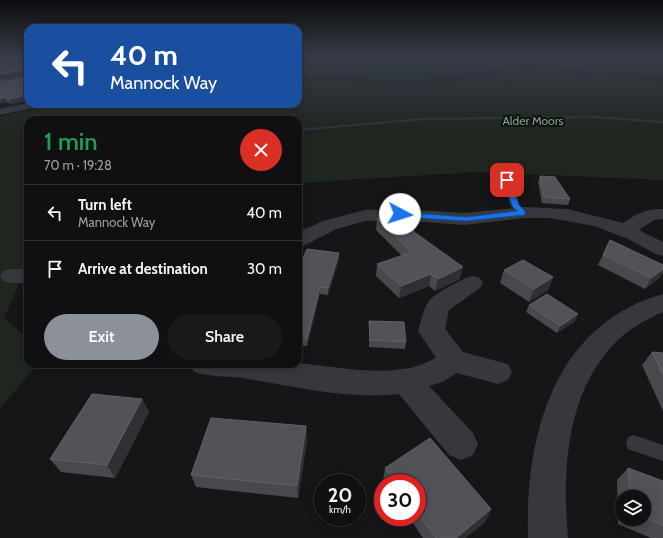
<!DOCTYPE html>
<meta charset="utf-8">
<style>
body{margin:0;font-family:Cabin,sans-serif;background:#19191b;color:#f1f3f6;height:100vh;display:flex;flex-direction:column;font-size:15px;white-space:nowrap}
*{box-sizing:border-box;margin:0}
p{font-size:13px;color:#9c9d9f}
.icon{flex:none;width:22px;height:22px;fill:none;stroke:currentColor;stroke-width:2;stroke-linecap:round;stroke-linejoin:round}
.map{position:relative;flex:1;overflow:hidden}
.panel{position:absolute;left:24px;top:116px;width:278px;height:252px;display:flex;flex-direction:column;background:#101012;border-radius:12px;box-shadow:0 2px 10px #0003,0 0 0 1px #303032}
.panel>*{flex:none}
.banner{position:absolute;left:24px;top:24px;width:278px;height:84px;border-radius:12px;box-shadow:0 2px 10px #0003,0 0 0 1px #303032;background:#1a4fa0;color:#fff;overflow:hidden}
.fabs{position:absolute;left:615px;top:490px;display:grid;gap:8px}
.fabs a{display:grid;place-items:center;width:36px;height:36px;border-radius:50%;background:#101012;box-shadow:0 2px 10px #0003,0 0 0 1px #303032;font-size:20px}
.speed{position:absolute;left:314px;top:474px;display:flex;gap:8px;font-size:20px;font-weight:700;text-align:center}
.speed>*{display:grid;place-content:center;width:52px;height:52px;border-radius:50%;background:#101012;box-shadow:0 2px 10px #0003,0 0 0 1px #303032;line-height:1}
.speed small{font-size:10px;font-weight:400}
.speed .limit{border:6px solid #d22;background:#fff;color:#111}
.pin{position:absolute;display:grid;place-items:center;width:34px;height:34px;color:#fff;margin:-17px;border-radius:8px;box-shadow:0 2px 6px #0006}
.me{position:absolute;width:44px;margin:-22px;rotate:95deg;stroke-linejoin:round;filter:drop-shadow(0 0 3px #0008)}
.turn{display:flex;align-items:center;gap:14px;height:84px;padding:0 20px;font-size:18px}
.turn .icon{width:52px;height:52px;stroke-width:2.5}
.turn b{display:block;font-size:28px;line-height:34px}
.round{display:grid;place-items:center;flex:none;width:42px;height:42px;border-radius:21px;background:#19191b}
.summary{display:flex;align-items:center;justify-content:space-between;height:68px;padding:0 20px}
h1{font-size:24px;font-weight:600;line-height:30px;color:#1e9e55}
.primary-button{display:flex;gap:8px;margin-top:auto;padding:8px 20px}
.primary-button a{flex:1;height:46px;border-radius:24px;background:#8c9099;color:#fff;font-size:16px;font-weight:600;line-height:46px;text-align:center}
.primary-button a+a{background:#19191b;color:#f1f3f6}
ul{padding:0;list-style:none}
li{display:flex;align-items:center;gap:12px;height:56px;padding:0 20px;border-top:1px solid #303032}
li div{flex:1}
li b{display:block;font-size:15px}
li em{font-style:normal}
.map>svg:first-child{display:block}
</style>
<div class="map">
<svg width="663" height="538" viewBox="0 0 663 538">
<rect width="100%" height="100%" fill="#161618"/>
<g fill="#1e261f">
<polygon points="298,57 663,57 663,77 609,74 532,65 517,65 473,74 416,81 372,80 344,76 322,79 298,77"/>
<polygon points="526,67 576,73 663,80 663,180 477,172 298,183 298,120 28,120 28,264 4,318 28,339 28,364 38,364 0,408 0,117 56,104 298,104 298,80 340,79 416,84 483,76"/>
</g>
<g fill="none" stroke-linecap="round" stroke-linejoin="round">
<g fill="#2c353c" fill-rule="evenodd">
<polygon points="60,116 77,119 79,120 71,120 59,118 58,117"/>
<polygon points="593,116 663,121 663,123 593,118 424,120 298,131 298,129 424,118"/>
</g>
<g fill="#37383d" fill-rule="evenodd">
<polygon points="504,178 507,178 511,180 519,205 528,213 526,215 520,215 511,206 503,180"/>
<polygon points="634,435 663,445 663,461 628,449 626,443 628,437"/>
</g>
<g fill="#37383d" fill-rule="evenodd">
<polygon points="28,74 28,80 0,85 0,79"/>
<polygon points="28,103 28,104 42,104 41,106 0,115 0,109"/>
<path d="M525 207 567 209 623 223C635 214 648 208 663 209V219L654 220 639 230 663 242V256L656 254 626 238 594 226 550 218H525L464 225 398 220 365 221 337 229 305 245 298 247V232L323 221 365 210 398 209 464 213Z"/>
<polygon points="11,269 28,269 28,283 11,283 3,281 0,276 3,271"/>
<path d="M472 276 480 278 483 283 480 288 449 310 445 329 463 352 508 364 512 372 508 380 498 384 457 373 442 382 429 386 473 433 478 444 473 455 461 460 449 455 399 394C347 400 293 386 242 378 226 376 210 377 194 372L190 364 298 363 358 370 385 371 411 368 423 364 436 358 418 331C421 322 423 309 429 301 434 294 463 278 472 276Z"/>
<path d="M663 294V312C647 319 630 328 617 341 566 391 562 471 568 538H528C525 437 553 325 663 294Z"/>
</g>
</g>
<g fill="#47494d" fill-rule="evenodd">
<polygon points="28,57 28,100 10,104 6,101 0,103 0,82 27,78 28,73 0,77"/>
<polygon points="540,176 570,199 568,205 542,203 538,182"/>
<polygon points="377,219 460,279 435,291 429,286 399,298 376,276 377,264 402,256 376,230"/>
<polygon points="610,240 663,265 663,272 660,277 645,289 598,265"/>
<polygon points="339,253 339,259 328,295 320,294 307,346 298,345 298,269"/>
<polygon points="504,270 553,277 548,290 529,302 500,283"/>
<polygon points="529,305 575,321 557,333 526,312"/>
<polygon points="369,321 406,342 405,349 369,347"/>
<polygon points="652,352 663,353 663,411 642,365"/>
<polygon points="142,399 149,412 115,478 61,472 50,459"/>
<polygon points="306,426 307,440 298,498 196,487 191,475"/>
<polygon points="430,438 491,509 485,522 465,538 423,538 409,517 417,517 417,483 385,483 383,481 385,468"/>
<path d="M628 468 663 481V538H651L618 524 617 480ZM622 497H644V519H622Z"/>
</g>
<g fill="#2f3033">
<polygon points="26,69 28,73 0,77 0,74"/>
<polygon points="28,95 28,100 10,104 9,99"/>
<polygon points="4,97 6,101 0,103 0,99"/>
<polygon points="339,253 339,259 328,295 328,288"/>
<polygon points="463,267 460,279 435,291 438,279"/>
<polygon points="663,269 663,272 660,277 645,289 651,278"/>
<polygon points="431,274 429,286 399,298 401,286"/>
<polygon points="553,277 548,290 529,302 534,289"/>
<polygon points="320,287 320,294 307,346 307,339"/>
<polygon points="578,314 575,321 557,333 560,326"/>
<polygon points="142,399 149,412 115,478 107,465"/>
<polygon points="306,426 307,440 298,498 297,486"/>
<polygon points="491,509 485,522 465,538 456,538"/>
</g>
<g fill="#525359" stroke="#5f6168">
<polygon points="0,57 28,57 28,70 26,69 0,74"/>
<polygon points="28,71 28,95 9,99 4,97 0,99 0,82 27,78"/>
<polygon points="540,176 555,177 570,199 544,197"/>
<polygon points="385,211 463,267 438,279 431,274 401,286 377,264 412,252 377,219"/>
<polygon points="610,240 663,265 663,269 651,278 603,255"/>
<polygon points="307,249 339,253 328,288 320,287 307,339 298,338 298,269"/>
<polygon points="523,260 553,277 534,289 504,270"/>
<polygon points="547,294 578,314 560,326 529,305"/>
<polygon points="369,321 404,322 406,342 370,340"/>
<polygon points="652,352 663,353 663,375"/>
<polygon points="92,394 142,399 107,465 50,459"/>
<polygon points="211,418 306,426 297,486 191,475"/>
<polygon points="430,438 491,509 456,538 436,538 417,512 417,483 396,483 385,468"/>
<polygon points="628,468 663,481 663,526 644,517 644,497 630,497"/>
</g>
<linearGradient id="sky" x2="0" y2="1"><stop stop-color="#0c0c0d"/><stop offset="0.43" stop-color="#363c48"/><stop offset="1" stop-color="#363c48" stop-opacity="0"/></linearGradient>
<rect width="663" height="132" fill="url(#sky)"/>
<polygon fill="#1a73e8" stroke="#114b97" points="507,178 510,180 519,205 525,211 525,215 466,221 400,217 396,214 400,212 466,217 517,211 512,206 503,180"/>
<g text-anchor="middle" stroke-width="4" stroke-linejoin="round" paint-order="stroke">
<g font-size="12" fill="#7fa381" stroke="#111113">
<text x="533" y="125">Alder Moors</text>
</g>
</g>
</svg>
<div class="fabs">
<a><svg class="icon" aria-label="layers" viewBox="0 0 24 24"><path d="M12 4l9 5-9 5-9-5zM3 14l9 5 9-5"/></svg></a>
</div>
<div class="speed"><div>20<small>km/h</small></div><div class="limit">30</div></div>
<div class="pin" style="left:507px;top:180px;background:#d93025"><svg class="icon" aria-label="arrive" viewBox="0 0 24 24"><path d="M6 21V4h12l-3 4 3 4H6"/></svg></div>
<svg class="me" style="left:400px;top:214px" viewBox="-20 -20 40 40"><circle r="19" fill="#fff"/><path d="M0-13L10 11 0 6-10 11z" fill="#1a73e8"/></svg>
<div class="banner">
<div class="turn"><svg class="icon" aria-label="left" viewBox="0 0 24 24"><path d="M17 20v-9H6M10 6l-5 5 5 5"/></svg><div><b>40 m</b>Mannock Way</div></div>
</div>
<section class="panel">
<div class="summary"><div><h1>1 min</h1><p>70 m · 19:28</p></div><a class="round" style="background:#d93025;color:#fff"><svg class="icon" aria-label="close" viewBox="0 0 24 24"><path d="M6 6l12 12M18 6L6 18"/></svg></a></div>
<ul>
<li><svg class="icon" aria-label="left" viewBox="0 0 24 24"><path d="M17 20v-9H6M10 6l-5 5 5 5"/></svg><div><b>Turn left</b><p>Mannock Way</p></div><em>40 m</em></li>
<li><svg class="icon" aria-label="arrive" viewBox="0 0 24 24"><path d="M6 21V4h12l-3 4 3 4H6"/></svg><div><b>Arrive at destination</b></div><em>30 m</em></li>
</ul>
<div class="primary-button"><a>Exit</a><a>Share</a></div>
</section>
</div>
